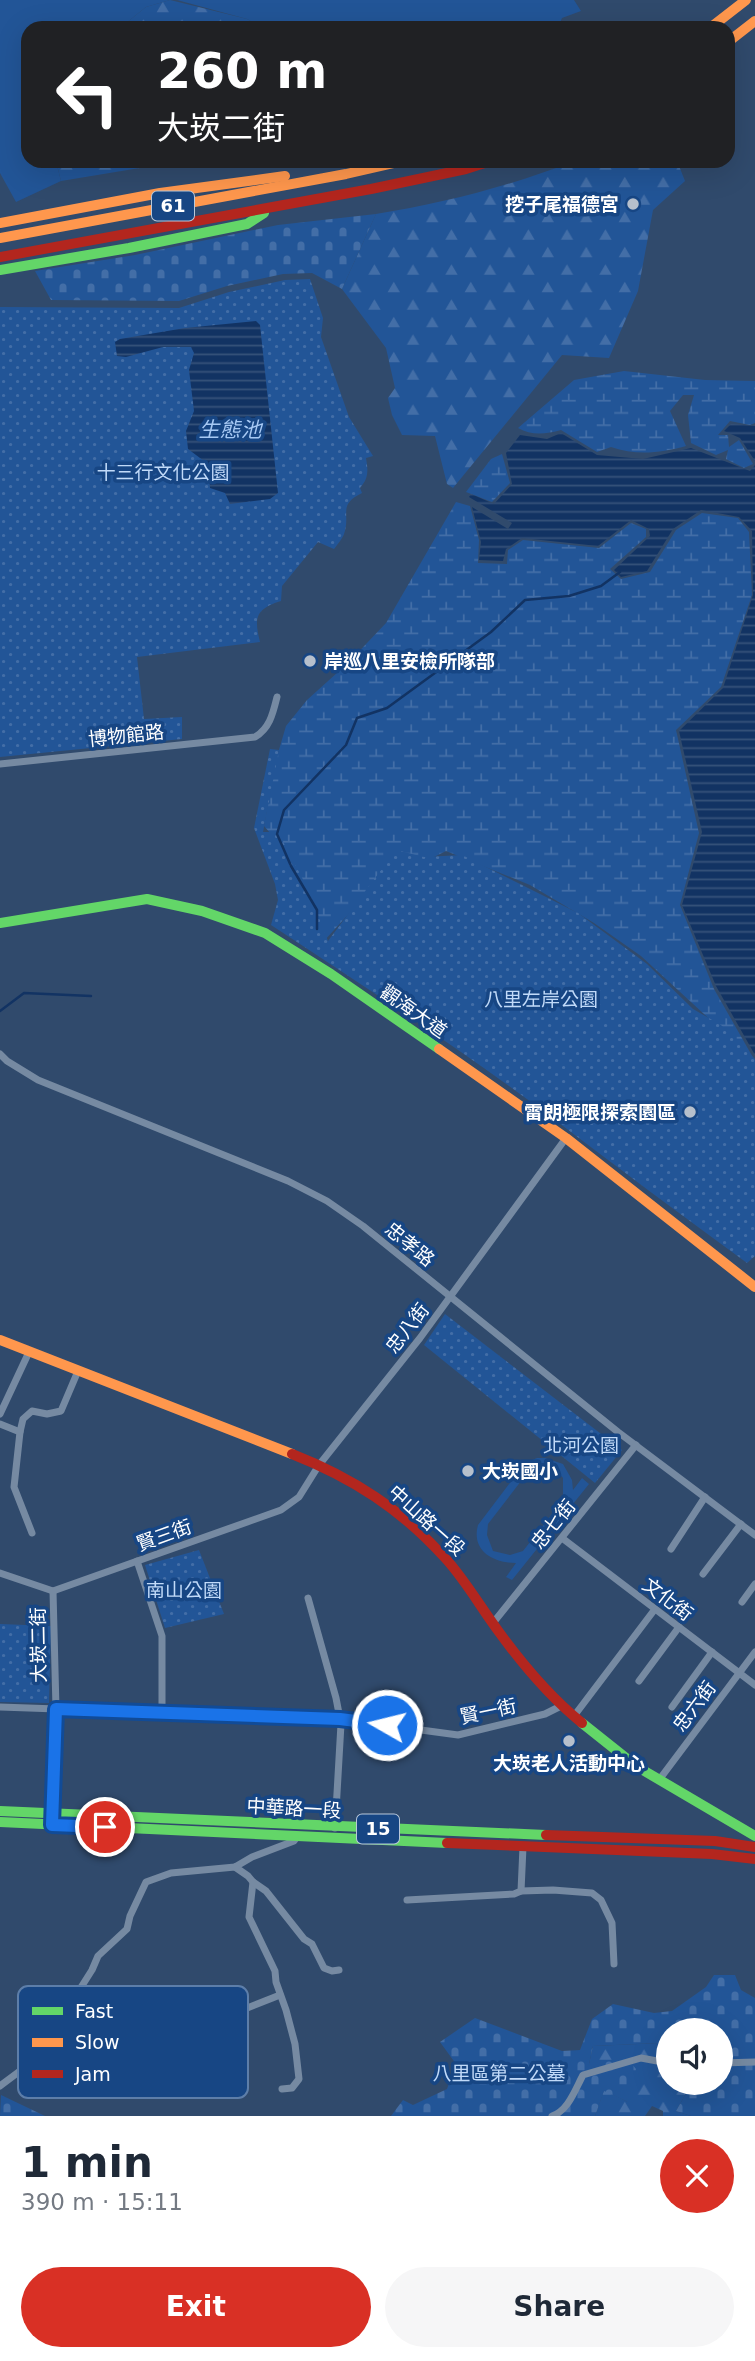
<!DOCTYPE html>
<meta charset="utf-8">
<style>
body{margin:0;font-family:"DejaVu Sans","Noto Sans TC",sans-serif;background:#f6f6f7;color:#1f2937;height:100vh;display:flex;flex-direction:column;font-size:26px;white-space:nowrap}
*{box-sizing:border-box;margin:0}
p{font-size:23px;color:#747a83}
.icon{flex:none;width:38px;height:38px;fill:none;stroke:currentColor;stroke-width:2;stroke-linecap:round;stroke-linejoin:round}
.map{position:relative;height:2116px;overflow:hidden}
.drawer{display:flex;flex-direction:column;background:#fff;flex:1}
.drawer>*{flex:none}
.guide{position:absolute;left:21px;top:21px;width:714px;height:147px;border-radius:21px;box-shadow:0 7px 28px #0002;background:#202124;color:#fff;overflow:hidden}
.tools{position:absolute;left:656px;top:2018px;display:grid;gap:14px}
.tools a{display:grid;place-items:center;width:77px;height:77px;border-radius:50%;background:#fff;box-shadow:0 7px 28px #0002;font-size:35px}
.pin{position:absolute;display:grid;place-items:center;width:60px;height:60px;color:#fff;margin:-30px;border:4px solid #fff;border-radius:50%;box-shadow:0 2px 7px #0007}
.me{position:absolute;width:77px;margin:-38px;rotate:278deg;stroke-linejoin:round;filter:drop-shadow(0 0 5px #0008)}
.turn{display:flex;align-items:center;gap:24px;height:147px;padding:0 21px;font-size:32px}
.turn .icon{width:91px;height:91px;stroke-width:2.5}
.turn b{display:block;font-size:49px;line-height:60px}
.round{display:grid;place-items:center;flex:none;width:74px;height:74px;border-radius:37px;background:#f6f6f7}
.overview{display:flex;align-items:center;justify-content:space-between;height:119px;padding:0 21px}
h1{font-size:42px;font-weight:800;line-height:52px}
.action{display:flex;gap:14px;margin-top:auto;padding:14px 21px}
.action a{flex:1;height:80px;border-radius:42px;background:#d93025;color:#fff;font-size:28px;font-weight:800;line-height:80px;text-align:center}
.action a+a{background:#f6f6f7;color:#1f2937}
.map>svg:first-child{display:block}
</style>
<div class="map">
<svg width="755" height="2116" viewBox="0 0 755 2116">
<defs>
<pattern id="forest-firs" width="22" height="20" patternUnits="userSpaceOnUse" patternTransform="scale(1.75)"><rect width="22" height="20" fill="#225597"/><path d="M5 1l3.5 6h-7zM16 11l3.5 6h-7z" fill="#436ea7"/></pattern>
<pattern id="wetland-marsh" width="20" height="14" patternUnits="userSpaceOnUse" patternTransform="scale(1.75)"><rect width="20" height="14" fill="#225597"/><path d="M1 5h8M5 5V1M11 12h8M15 12V8" fill="none" stroke="#436ea7"/></pattern>
<pattern id="cemetery-stones" width="16" height="16" patternUnits="userSpaceOnUse" patternTransform="scale(1.75)"><rect width="16" height="16" fill="#225597"/><path d="M2 7V4a2 2 0 0 1 4 0v3zM10 15v-3a2 2 0 0 1 4 0v3z" fill="#436ea7"/></pattern>
<pattern id="park-dots" width="8" height="8" patternUnits="userSpaceOnUse" patternTransform="scale(1.75)"><rect width="8" height="8" fill="#225597"/><path d="M2 2h.1M6 6h.1" fill="none" stroke="#436ea7" stroke-width="1.8" stroke-linecap="round"/></pattern>
<pattern id="water-rules" width="6" height="5" patternUnits="userSpaceOnUse" patternTransform="scale(1.75)"><rect width="6" height="5" fill="#123363"/><path d="M0 2.5h6" fill="none" stroke="#36527a"/></pattern>
</defs>
<rect width="100%" height="100%" fill="#304a6c"/>
<g fill="#225597" fill-rule="evenodd">
<polygon points="0,0 170,0 146,7 120,28 28,28 28,161 56,161 61,181 16,202 0,173"/>
<polygon points="177,0 574,0 581,11 562,18 558,28 261,28 247,19"/>
<path d="M537 1458H545L563 1464 572 1480 573 1490 582 1478 589 1484 512 1580 506 1577 516 1563C493 1563 471 1551 478 1525L525 1463ZM542 1467 557 1471 563 1478V1500L523 1551 510 1555 493 1551 487 1535 488 1524 528 1472Z"/>
</g>
<g fill="url(#forest-firs)">
<polygon points="170,0 247,19 261,28 120,28 146,7"/>
<polygon points="56,161 182,161 61,181"/>
<path d="M575 161H677L685 181 653 210 638 291 609 358 562 355 453 488 447 484 435 436 402 435 392 415 388 398 395 388 386 348 342 289 376 214C444 203 510 186 575 161Z"/>
<polygon points="660,2043 668,2063 668,2082 692,2083 676,2111 691,2116 663,2116 663,2111 652,2106 645,2116 595,2116 604,2090 628,2102 589,2064 593,2046"/>
</g>
<g fill="url(#wetland-marsh)">
<path d="M624 371 705 380 755 381V423L750 425 730 421 718 435H728L729 447 739 440 753 464 744 468 726 459 728 450 716 455 691 443 688 415 694 395H683L670 411 686 446C660 453 637 456 611 447L597 452 561 430C546 434 532 436 518 428L574 380Z"/>
<polygon points="502,454 510,483 492,502 466,492 491,459"/>
<polygon points="456,502 470,506 479,540 478,563 507,564 508,550 523,540 599,548 631,523 646,529 646,537 610,569 621,579 650,572 676,530 702,513 738,518 749,532 752,595 721,687 676,730 699,833 680,905 714,989 755,1061 641,956 594,923 530,885 446,851 424,862 388,871 323,942 271,834 264,826 276,760 286,726 307,700 348,663 386,623"/>
</g>
<g fill="url(#cemetery-stones)">
<polygon points="376,214 342,289 312,273 283,274 227,286 179,301 51,300 35,271 135,255 278,225"/>
<polygon points="714,1975 735,1975 741,1990 755,1998 755,2116 691,2116 676,2111 692,2083 721,2082 721,2030 668,2030 668,2063 659,2043 593,2046 589,2064 627,2058 636,2069 628,2102 604,2091 595,2116 391,2116 403,2100 413,2105 447,2089 456,2064 440,2042 475,2018 562,2051 580,2050 592,2019 613,2004 654,2013 672,2011 706,1987"/>
<polygon points="1,2095 45,2116 0,2116"/>
</g>
<g fill="url(#park-dots)">
<path d="M310 279 323 318 321 337 349 417 373 456 366 458C368 470 369 478 360 488L362 493C337 505 351 514 344 534 342 539 337 545 334 549L318 542 282 586 281 601C255 609 254 618 260 642L137 657 144 719 182 717V739L0 757V307L179 308 229 292 285 280Z"/>
<path d="M270 749 279 750 263 832H278L308 889 328 941 396 850 424 857 462 855 578 913 647 964 693 1009 721 1025 755 1059V1256L747 1263C681 1215 616 1166 551 1117 461 1049 365 987 271 925L278 900 275 884 254 828Z"/>
<polygon points="445,1314 622,1450 595,1483 424,1345"/>
<polygon points="199,1550 224,1614 165,1628 145,1565"/>
<polygon points="0,1624 51,1626 49,1703 0,1702"/>
</g>
<g fill="url(#water-rules)">
<polygon points="256,321 260,325 278,493 270,499 230,504 225,493 210,488 208,464 188,449 186,431 194,411 189,370 194,353 191,347 163,347 126,357 117,356 115,342 120,339 185,328"/>
<polygon points="731,424 755,426 755,461 740,438 724,431"/>
<polygon points="561,433 597,455 643,459 691,448 750,471 755,465 755,1055 716,986 682,905 702,832 679,731 723,688 753,595 752,531 739,517 701,510 673,529 647,571 621,577 614,570 650,536 649,529 631,520 598,546 522,538 506,549 503,561 479,560 481,542 472,507 508,529 512,523 469,497 471,494 494,504 512,484 506,453 520,435 547,439"/>
</g>
<g fill="none" stroke-linecap="round" stroke-linejoin="round">
<g stroke="#123363" stroke-width="2.5">
<polyline points="317,929 317,910 291,866 277,834 284,810 346,745 357,718 387,708 491,632 525,600 569,596 601,586 620,572"/>
<polyline points="0,1011 24,993 91,996"/>
</g>
<g stroke="#768aa2" stroke-width="7">
<path d="M0 764 255 737C270 728 273 713 277 697"/>
<polyline points="0,1054 7,1061 38,1080 288,1181 327,1201 363,1226 618,1432 755,1535"/>
<polyline points="0,1414 29,1352"/>
<polyline points="0,1424 20,1432"/>
<polyline points="32,1533 14,1487 20,1432 23,1419 32,1411 47,1414 61,1411 78,1371"/>
<polyline points="562,1538 755,1685"/>
<polyline points="671,1549 705,1497"/>
<polyline points="137,1561 162,1636 162,1714"/>
<polyline points="0,1573 53,1591 281,1510 299,1497 319,1465 420,1338 566,1138"/>
<polyline points="703,1574 741,1524"/>
<polyline points="308,1598 336,1698 341,1724 335,1828"/>
<polyline points="742,1602 755,1584"/>
<polyline points="493,1623 636,1445"/>
<polyline points="639,1681 679,1627"/>
<polyline points="0,1707 340,1719 458,1735 545,1714 561,1706"/>
<polyline points="672,1707 712,1652"/>
<polyline points="574,1716 655,1609"/>
<polyline points="659,1780 755,1652"/>
<polyline points="53,1814 56,1709 53,1591"/>
<polyline points="235,1867 248,1876 253,1882 249,1917 275,1971 276,1982 286,2010 295,2044 299,2079 292,2088 282,2089"/>
<polyline points="253,1882 266,1891 304,1939 312,1944 324,1968 332,1971 339,1970"/>
<polyline points="521,1891 553,1890 592,1893 601,1900 612,1923 614,1964"/>
<polyline points="407,1900 514,1894 521,1891 523,1847"/>
<polyline points="237,2012 280,1995"/>
<polyline points="721,2063 755,2062"/>
<polyline points="0,2086 24,2068 60,2048 73,2000 92,1970 98,1956 127,1929 130,1916 146,1882 171,1873 235,1867 252,1857 294,1841 297,1837"/>
<path d="M552 2116C568 2111 575 2090 583 2075L641 2058 668 2063"/>
</g>
<g stroke="#63d668" stroke-width="10">
<polyline points="0,270 129,248 247,224 264,213"/>
<polyline points="0,923 147,899 202,911 265,933 331,974 439,1049"/>
<polyline points="582,1723 636,1766 755,1836"/>
<polyline points="0,1811 546,1835"/>
<polyline points="0,1822 447,1843"/>
</g>
<g stroke="#ff974d" stroke-width="10">
<polyline points="710,28 746,0"/>
<polyline points="728,42 755,21"/>
<polyline points="0,223 160,193 285,176"/>
<polyline points="0,238 346,174 403,161"/>
<polyline points="439,1049 566,1138 755,1287"/>
<polyline points="0,1340 292,1454"/>
</g>
<g stroke="#b3261e" stroke-width="10">
<polyline points="0,257 371,189 466,169 491,161"/>
<path d="M292 1454C353 1478 401 1509 446 1559 466 1581 481 1608 499 1632 523 1665 551 1698 582 1723"/>
<polyline points="546,1835 715,1841 755,1847"/>
<polyline points="447,1843 712,1854 755,1859"/>
</g>
</g>
<g fill="none" stroke-linecap="round" stroke-linejoin="round">
<g stroke="#114b97" stroke-width="18">
<polyline id="route" points="105,1827 52,1825 56,1709 340,1719 387,1725"/>
</g>
<use href="#route" stroke="#1a73e8" stroke-width="12"/>
</g>
<g fill="#b7c0cc" stroke="#174684" stroke-width="2.5">
<circle cx="633" cy="204" r="7"/>
<circle cx="310" cy="661" r="7"/>
<circle cx="690" cy="1112" r="7"/>
<circle cx="468" cy="1471" r="7"/>
<circle cx="569" cy="1741" r="7"/>
</g>
<g text-anchor="middle" stroke-width="7" stroke-linejoin="round" paint-order="stroke">
<g fill="#174684" stroke="#b9c8da" stroke-width="2">
<rect x="152" y="191.5" width="42" height="29" rx="5"/>
<rect x="357" y="1814.5" width="42" height="29" rx="5"/>
</g>
<g font-size="18" font-weight="bold" fill="#fff">
<text x="173" y="212">61</text>
<text x="378" y="1835">15</text>
</g>
<g font-size="19" font-weight="bold" fill="#fff" stroke="#174684" text-anchor="end">
<text x="619" y="211">挖子尾福德宮</text>
<text x="324" y="668" text-anchor="start">岸巡八里安檢所隊部</text>
<text x="676" y="1119">雷朗極限探索園區</text>
<text x="482" y="1478" text-anchor="start">大崁國小</text>
<text x="569" y="1770" text-anchor="middle">大崁老人活動中心</text>
</g>
<g font-size="19" fill="#c1daf9" stroke="#174684">
<text x="163" y="479">十三行文化公園</text>
<text x="541" y="1006">八里左岸公園</text>
<text x="581" y="1452">北河公園</text>
<text x="184" y="1597">南山公園</text>
<text x="499" y="2080">八里區第二公墓</text>
</g>
<g font-size="19" fill="#fff" stroke="#174684">
<text transform="translate(126 735) rotate(-6)" y="7">博物館路</text>
<text transform="translate(414 1011) rotate(35)" y="7">觀海大道</text>
<text transform="translate(410 1244) rotate(39)" y="7">忠孝路</text>
<text transform="translate(407 1328) rotate(-52)" y="7">忠八街</text>
<text transform="translate(427 1520) rotate(42)" y="7">中山路一段</text>
<text transform="translate(553 1524) rotate(-51)" y="7">忠七街</text>
<text transform="translate(164 1535) rotate(-20)" y="7">賢三街</text>
<text transform="translate(668 1599) rotate(37)" y="7">文化街</text>
<text transform="translate(38 1645) rotate(-91)" y="7">大崁二街</text>
<text transform="translate(694 1706) rotate(-53)" y="7">忠六街</text>
<text transform="translate(488 1711) rotate(-12)" y="7">賢一街</text>
<text transform="translate(294 1808) rotate(3)" y="7">中華路一段</text>
</g>
<g font-size="21" font-style="italic" fill="#a7c9f4" stroke="#174684">
<text x="230" y="437">生態池</text>
</g>
</g>
<rect x="18" y="1986" width="230" height="112" rx="10" fill="#174684" stroke="#5d7ea9" stroke-width="2"/>
<rect x="32" y="2007" width="31" height="8" fill="#63d668"/>
<rect x="32" y="2038" width="31" height="9" fill="#ff974d"/>
<rect x="32" y="2070" width="31" height="8" fill="#b3261e"/>
<g font-size="19" fill="#fff">
<text x="75" y="2018">Fast</text>
<text x="75" y="2049">Slow</text>
<text x="75" y="2081">Jam</text>
</g>
</svg>
<div class="tools">
<a><svg class="icon" aria-label="sound" viewBox="0 0 24 24"><path d="M4 9h4l5-4v14l-5-4H4zM17 9q2 3 0 6"/></svg></a>
</div>
<div class="pin" style="left:105px;top:1827px;background:#d93025"><svg class="icon" aria-label="arrive" viewBox="0 0 24 24"><path d="M6 21V4h12l-3 4 3 4H6"/></svg></div>
<svg class="me" style="left:387px;top:1725px" viewBox="-20 -20 40 40"><circle r="17" fill="#1a73e8" stroke="#fff" stroke-width="3"/><path d="M0-11L8 9 0 5-8 9z" fill="#fff"/></svg>
<div class="guide">
<div class="turn"><svg class="icon" aria-label="left" viewBox="0 0 24 24"><path d="M17 20v-9H6M10 6l-5 5 5 5"/></svg><div><b>260 m</b>大崁二街</div></div>
</div>
</div>
<section class="drawer">
<div class="overview"><div><h1>1 min</h1><p>390 m · 15:11</p></div><a class="round" style="background:#d93025;color:#fff"><svg class="icon" aria-label="close" viewBox="0 0 24 24"><path d="M6 6l12 12M18 6L6 18"/></svg></a></div>
<div class="action"><a>Exit</a><a>Share</a></div>
</section>
